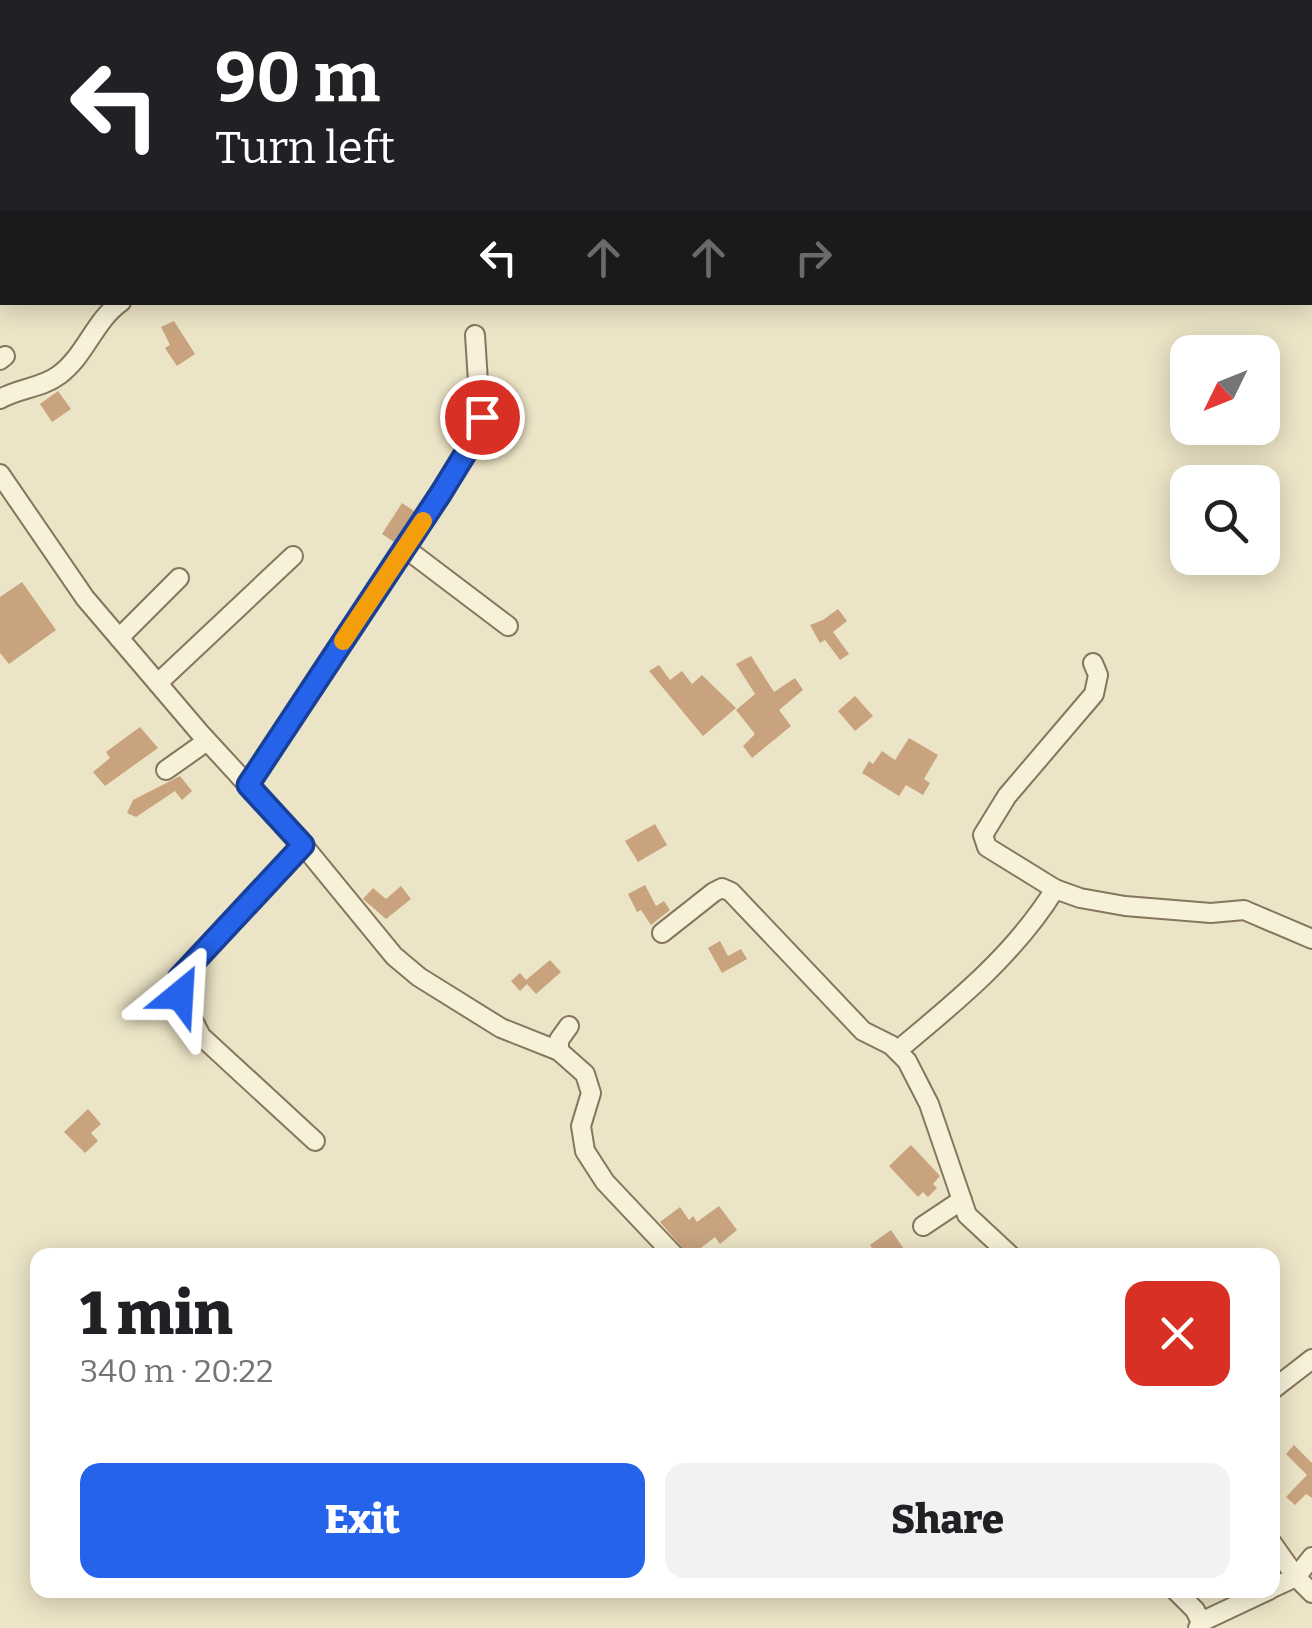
<!DOCTYPE html>
<meta charset="utf-8">
<style>
body{margin:0;font-family:Bitter,serif;background:#f2f2f2;color:#202124;height:100vh;display:flex;flex-direction:column;font-size:38px;white-space:nowrap}
*{box-sizing:border-box;margin:0}
p{font-size:32px;color:#757577}
.icon{flex:none;width:55px;height:55px;fill:none;stroke:currentColor;stroke-width:2;stroke-linecap:round;stroke-linejoin:round}
.map{position:relative;flex:1;overflow:hidden}
.panel{position:absolute;left:30px;top:1248px;width:1250px;height:350px;display:flex;flex-direction:column;background:#fff;border-radius:20px;box-shadow:0 5px 25px #0003}
.panel>*{flex:none}
.hud{position:absolute;left:0px;top:0px;width:1312px;height:305px;box-shadow:0 5px 25px #0003;background:#202124;color:#fff;overflow:hidden}
.needle{width:65px;rotate:227deg}
.fabs{position:absolute;left:1170px;top:335px;display:grid;gap:20px}
.fabs a{display:grid;place-items:center;width:110px;height:110px;border-radius:20px;background:#fff;box-shadow:0 5px 25px #0003;font-size:50px}
.pin{position:absolute;display:grid;place-items:center;width:85px;height:85px;color:#fff;margin:-42px;border:5px solid #fff;border-radius:50%;box-shadow:0 2px 10px #0007}
.me{position:absolute;width:110px;margin:-55px;rotate:27deg;stroke-linejoin:round;filter:drop-shadow(0 0 8px #0008)}
.turn{display:flex;align-items:center;gap:35px;height:210px;padding:0 50px;font-size:45px}
.turn .icon{width:130px;height:130px;stroke-width:2.5}
.turn b{display:block;font-size:70px;line-height:85px}
.lanes{display:flex;align-items:center;height:95px;padding:0 50px;background:#0003;justify-content:center;gap:50px;direction:ltr}
.lanes .off{opacity:.35}
.round{display:grid;place-items:center;flex:none;width:105px;height:105px;border-radius:20px;background:#f2f2f2}
.head{display:flex;align-items:center;justify-content:space-between;height:170px;padding:0 50px}
h1{font-size:60px;font-weight:800;line-height:75px}
.action{display:flex;gap:20px;margin-top:auto;padding:20px 50px}
.action a{flex:1;height:115px;border-radius:20px;background:#2563eb;color:#fff;font-size:40px;font-weight:800;line-height:115px;text-align:center}
.action a+a{background:#f2f2f2;color:#202124}
.map>svg:first-child{display:block}
</style>
<div class="map">
<svg width="1312" height="1628" viewBox="0 0 1312 1628">
<rect width="100%" height="100%" fill="#ece4c6"/>
<g fill="none" stroke-linecap="round" stroke-linejoin="round">
<g stroke="#a7bfba" stroke-width="15">
<polyline points="1056,0 1059,2"/>
<polyline points="1310,260 1312,262"/>
</g>
</g>
<g fill="#c8a37e">
<polygon points="174,321 195,354 177,366 165,348 170,345 161,327"/>
<polygon points="58,391 71,409 52,422 40,404"/>
<polygon points="402,503 414,511 394,542 382,534"/>
<polygon points="22,582 56,630 9,664 0,653 0,597"/>
<polygon points="838,609 847,621 833,632 849,654 840,660 825,640 820,643 810,625 823,620"/>
<polygon points="751,656 774,692 795,678 803,690 779,710 791,726 752,758 743,746 755,734 736,710 755,694 736,664"/>
<polygon points="659,665 670,680 682,671 692,684 702,675 736,708 703,736 649,671"/>
<polygon points="855,696 873,716 855,731 838,711"/>
<polygon points="140,727 158,748 105,786 93,772 110,758 106,752"/>
<polygon points="909,738 938,755 924,779 930,783 923,795 906,785 899,796 862,773 869,761 873,764 882,751 895,760"/>
<polygon points="180,776 192,791 182,800 175,791 136,817 127,813 133,800"/>
<polygon points="655,824 667,845 638,862 625,841"/>
<polygon points="645,885 656,906 664,901 670,910 651,925 641,910 637,912 628,894"/>
<polygon points="401,886 411,899 386,919 363,899 373,888 386,899"/>
<polygon points="720,941 728,956 741,949 747,959 722,973 708,948"/>
<polygon points="550,960 561,972 536,994 527,984 520,991 511,981 520,973 526,980"/>
<polygon points="88,1109 101,1124 91,1133 98,1141 85,1153 64,1132"/>
<polygon points="911,1145 940,1176 933,1184 937,1188 928,1197 923,1192 918,1197 889,1166"/>
<polygon points="719,1206 737,1230 720,1244 715,1237 693,1254 689,1250 686,1252 660,1222 680,1207 689,1220 693,1216 697,1222"/>
<polygon points="891,1230 908,1255 877,1255 870,1245"/>
<polygon points="1294,1445 1312,1463 1312,1498 1306,1494 1295,1505 1286,1497 1307,1475 1286,1454"/>
</g>
<g fill="none" stroke-linecap="round" stroke-linejoin="round">
<g stroke="#86765d" stroke-width="22">
<g id="minor">
<polyline points="1040,0 1042,2"/>
<polyline points="1069,0 1071,2"/>
<polyline points="1310,249 1312,251"/>
<polyline points="1310,275 1312,277"/>
<polyline points="0,360 5,356"/>
<path d="M0 399C19 388 42 388 59 375 86 355 94 321 121 302"/>
<polyline points="0,474 85,598 200,733 303,845 394,956 419,977 501,1028 559,1051 585,1074 591,1093 581,1126 585,1151 605,1182 674,1255"/>
<polyline points="405,548 508,626"/>
<polyline points="119,638 179,578"/>
<polyline points="158,683 293,556"/>
<polyline points="166,770 207,741"/>
<polyline points="247,785 441,493 481,428 475,335"/>
<polyline points="303,845 179,978 180,995 201,1036 315,1141"/>
<polyline points="1055,889 1080,898 1125,906 1211,913 1244,910 1312,939"/>
<polyline points="662,933 714,892 722,888 731,892 863,1031 891,1045 907,1061 929,1104 967,1215 1010,1255"/>
<path d="M898 1050C956 1002 1015 954 1055 889L987 847 983 835 1007 796 1094 694 1098 675 1093 663"/>
<polyline points="559,1051 559,1040 569,1026"/>
<polyline points="923,1226 962,1200"/>
<polyline points="1272,1390 1312,1359"/>
<polyline points="1272,1543 1296,1577 1312,1593"/>
<polyline points="1272,1588 1296,1577 1312,1557"/>
<polyline points="1175,1590 1195,1610 1201,1622 1198,1628"/>
<polyline points="1201,1622 1269,1590"/>
</g>
</g>
<use href="#minor" stroke="#f7f1d9" stroke-width="18"/>
</g>
<g fill="none" stroke-linecap="round" stroke-linejoin="round">
<g stroke="#184099" stroke-width="25">
<polyline id="route" points="180,995 179,978 303,845 248,785 441,493 481,428 482,417"/>
</g>
<use href="#route" stroke="#2563eb" stroke-width="18"/>
<polyline stroke="#f59e0b" stroke-width="18" points="343,641 423,521"/>
</g>
</svg>
<div class="fabs">
<a><svg class="needle" viewBox="-14 -14 28 28"><path d="M0-13l5 13h-10z" fill="#e53935"/><path d="M0 13l5-13h-10z" fill="#757577"/></svg></a>
<a><svg class="icon" aria-label="search" viewBox="0 0 24 24"><circle cx="10" cy="10" r="6"/><path d="M15 15l6 6"/></svg></a>
</div>
<div class="pin" style="left:482px;top:417px;background:#d93025"><svg class="icon" aria-label="arrive" viewBox="0 0 24 24"><path d="M6 21V4h12l-3 4 3 4H6"/></svg></div>
<svg class="me" style="left:180px;top:995px" viewBox="-20 -20 40 40"><path d="M0-17L14 15 0 8-14 15z" fill="#2563eb" stroke="#fff" stroke-width="4"/></svg>
<div class="hud">
<div class="turn"><svg class="icon" aria-label="left" viewBox="0 0 24 24"><path d="M17 20v-9H6M10 6l-5 5 5 5"/></svg><div><b>90 m</b>Turn left</div></div>
<div class="lanes"><svg class="icon" aria-label="left" viewBox="0 0 24 24"><path d="M17 20v-9H6M10 6l-5 5 5 5"/></svg><svg class="icon off" aria-label="ahead" viewBox="0 0 24 24"><path d="M12 20V5M6 11l6-6 6 6"/></svg><svg class="icon off" aria-label="ahead" viewBox="0 0 24 24"><path d="M12 20V5M6 11l6-6 6 6"/></svg><svg class="icon off" aria-label="right" viewBox="0 0 24 24"><path d="M7 20v-9h11M14 6l5 5-5 5"/></svg></div>
</div>
<section class="panel">
<div class="head"><div><h1>1 min</h1><p>340 m · 20:22</p></div><a class="round" style="background:#d93025;color:#fff"><svg class="icon" aria-label="close" viewBox="0 0 24 24"><path d="M6 6l12 12M18 6L6 18"/></svg></a></div>
<div class="action"><a>Exit</a><a>Share</a></div>
</section>
</div>
